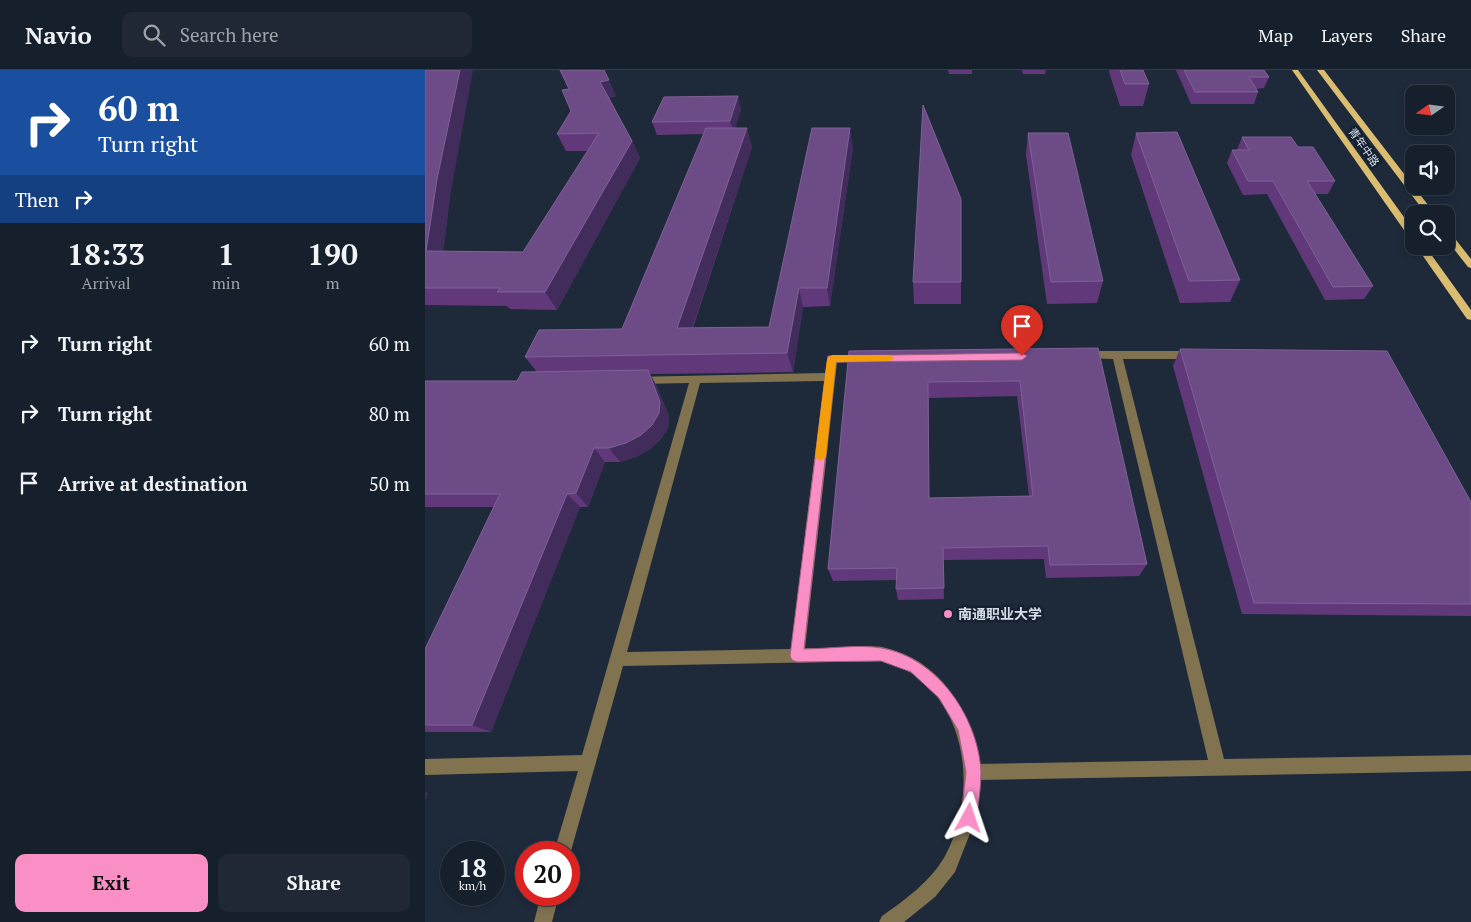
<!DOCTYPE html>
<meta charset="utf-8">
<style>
body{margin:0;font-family:"PT Serif","Noto Sans SC",serif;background:#1f2834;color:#f1f3f6;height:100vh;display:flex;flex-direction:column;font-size:19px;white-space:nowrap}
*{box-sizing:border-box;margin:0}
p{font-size:16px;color:#9ea3a9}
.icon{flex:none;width:28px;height:28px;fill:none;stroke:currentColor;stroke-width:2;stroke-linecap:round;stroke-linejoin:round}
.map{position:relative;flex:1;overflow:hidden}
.side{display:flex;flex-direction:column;background:#16202c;width:425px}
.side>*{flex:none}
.hud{background:#1a4fa0;color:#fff;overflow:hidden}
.needle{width:32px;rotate:256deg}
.tools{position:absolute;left:980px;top:15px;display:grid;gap:10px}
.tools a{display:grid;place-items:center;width:50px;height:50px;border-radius:10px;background:#16202c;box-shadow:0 2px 8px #0003,0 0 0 1px #353e48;font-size:25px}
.speed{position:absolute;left:15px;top:771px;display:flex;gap:10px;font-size:25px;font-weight:700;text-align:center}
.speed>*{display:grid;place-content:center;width:65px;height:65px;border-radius:50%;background:#16202c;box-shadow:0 2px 8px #0003,0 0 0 1px #353e48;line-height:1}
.speed small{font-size:12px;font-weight:400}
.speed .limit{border:8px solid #d22;background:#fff;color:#111}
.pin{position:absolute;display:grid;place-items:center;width:42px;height:42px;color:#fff;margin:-51px -21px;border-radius:50% 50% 50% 0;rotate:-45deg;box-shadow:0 0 5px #0007}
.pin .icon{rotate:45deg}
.me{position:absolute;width:55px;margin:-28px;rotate:5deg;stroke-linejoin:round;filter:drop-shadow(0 0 4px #0008)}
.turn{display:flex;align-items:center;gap:18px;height:105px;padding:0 15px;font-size:22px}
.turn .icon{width:65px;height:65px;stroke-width:2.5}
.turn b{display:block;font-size:35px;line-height:42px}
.then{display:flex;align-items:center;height:48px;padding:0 15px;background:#0003;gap:10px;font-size:19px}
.eta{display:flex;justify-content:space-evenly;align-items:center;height:85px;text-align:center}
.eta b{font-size:30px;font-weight:600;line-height:35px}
.action{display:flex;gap:10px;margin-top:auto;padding:10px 15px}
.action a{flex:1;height:58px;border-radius:10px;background:#fa8fc6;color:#111;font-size:20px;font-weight:600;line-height:58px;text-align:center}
.action a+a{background:#1f2834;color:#f1f3f6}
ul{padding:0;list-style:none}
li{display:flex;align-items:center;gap:15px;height:70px;padding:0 15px}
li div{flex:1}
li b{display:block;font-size:19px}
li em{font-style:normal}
header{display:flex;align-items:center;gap:30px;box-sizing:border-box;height:70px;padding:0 25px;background:#16202c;border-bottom:1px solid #353e48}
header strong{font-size:24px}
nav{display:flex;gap:28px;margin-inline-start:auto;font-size:18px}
.search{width:350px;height:45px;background:#1f2834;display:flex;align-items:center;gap:12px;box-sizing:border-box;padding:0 18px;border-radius:10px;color:#9ea3a9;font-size:19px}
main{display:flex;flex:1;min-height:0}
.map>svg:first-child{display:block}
</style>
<header>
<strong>Navio</strong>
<div class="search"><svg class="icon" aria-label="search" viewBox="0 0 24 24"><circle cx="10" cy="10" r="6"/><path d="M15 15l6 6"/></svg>Search here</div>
<nav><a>Map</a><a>Layers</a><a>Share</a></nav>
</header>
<main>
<section class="side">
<div class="hud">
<div class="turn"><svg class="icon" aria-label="right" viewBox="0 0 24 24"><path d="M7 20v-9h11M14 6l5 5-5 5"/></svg><div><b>60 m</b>Turn right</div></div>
<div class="then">Then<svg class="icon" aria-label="right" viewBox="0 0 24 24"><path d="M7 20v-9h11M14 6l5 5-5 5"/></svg></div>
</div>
<div class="eta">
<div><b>18:33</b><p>Arrival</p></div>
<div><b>1</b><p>min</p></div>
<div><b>190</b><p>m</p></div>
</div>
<ul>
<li><svg class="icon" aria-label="right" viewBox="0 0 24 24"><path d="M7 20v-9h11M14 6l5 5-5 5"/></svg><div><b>Turn right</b></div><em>60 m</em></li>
<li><svg class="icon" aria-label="right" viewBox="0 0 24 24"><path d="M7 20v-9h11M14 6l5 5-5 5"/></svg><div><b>Turn right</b></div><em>80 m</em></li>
<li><svg class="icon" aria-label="arrive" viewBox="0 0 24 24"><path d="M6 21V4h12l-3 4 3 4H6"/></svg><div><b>Arrive at destination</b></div><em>50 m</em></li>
</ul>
<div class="action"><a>Exit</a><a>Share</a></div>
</section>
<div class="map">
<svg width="1046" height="852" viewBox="0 0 1046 852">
<rect width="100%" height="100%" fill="#1e2a3a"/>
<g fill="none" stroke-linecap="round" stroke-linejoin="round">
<g fill="#817350" fill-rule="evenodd">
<path d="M659 281H769L774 285 769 289H698L799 689 1046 685V701L555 710 551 748 530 802 510 827 479 852H454L457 846C480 830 506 811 520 786 552 727 545 636 481 600 473 596 464 594 456 591L198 596 144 788V782H129L153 701 0 705V689L157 685 264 313 212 314 207 310 208 307 400 303 403 286 439 284 443 285V291L412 293 380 578C398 578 416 578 434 577 442 577 450 576 457 577 514 589 546 639 554 694L783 690 688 289 655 288 654 285ZM399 311 366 579 202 582 275 313Z"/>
<polygon points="116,825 134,825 127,852 109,852"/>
</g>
<g fill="#dabd70" fill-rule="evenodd">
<polygon points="867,0 873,0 989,161 989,171 986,170"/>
<polygon points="892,0 899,0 1010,144 1001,144"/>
<polygon points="1021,160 1024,161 1046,189 1046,198 1043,197 1021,169"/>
<polygon points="991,176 1000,176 1046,240 1046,250 1042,249"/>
</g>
</g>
<g fill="#61397b" fill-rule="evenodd">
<polygon points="0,0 25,127 18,181 98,182 163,81 141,81 132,64 146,41 144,19 191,26 184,28 207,71 215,88 132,240 85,239 82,236 0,235"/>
<polygon points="523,0 547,0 547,4 524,4"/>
<polygon points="597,0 621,0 620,4 598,4"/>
<polygon points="685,0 718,0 724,14 718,36 695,36 684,2"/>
<polygon points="751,0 839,0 844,7 839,18 831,19 833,22 829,34 766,34"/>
<polygon points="316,39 310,58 327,77 268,258 344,257 428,77 405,236 378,237 368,302 225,304 231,315 244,346 243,358 236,369 225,379 211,387 195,392 180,392 163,437 155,437 66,662 0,662 0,579 69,437 0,437 0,311 92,311 112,302 100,287 197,259 279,64 232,65 227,52"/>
<polygon points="603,63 678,211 672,233 622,234 601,85"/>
<polygon points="711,63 815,210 805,232 755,233 706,85"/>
<polygon points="817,67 873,77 910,111 903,124 890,124 948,216 939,229 900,230 842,124 818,125 802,93 807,80 812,80"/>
<polygon points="488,212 536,212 536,234 489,234"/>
<path d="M673 278 722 494 714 506 621 508 619 489 518 490 519 529 473 530 471 519 472 510 408 511 403 499 424 281ZM592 326 604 426 504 428V328Z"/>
<polygon points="755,279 1046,432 1046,546 817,544 748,296"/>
</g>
<g fill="#412c5c">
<polygon points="35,0 48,0 25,127 16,199 1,181 12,109"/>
<polygon points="184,10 191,26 182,28 175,12"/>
<polygon points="313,26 316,39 309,64 305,51"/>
<polygon points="322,58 327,77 261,277 252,258"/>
<polygon points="425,58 428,77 405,236 402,218"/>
<polygon points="207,71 215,88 132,240 120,222"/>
<polygon points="374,218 378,237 368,302 362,283"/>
<polygon points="223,300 231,315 244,346 243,358 236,369 225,379 211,387 195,392 184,378"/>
<polygon points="503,312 504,328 504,442 504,428"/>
<polygon points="169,378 180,392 163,437 151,423"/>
<polygon points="142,424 155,437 66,662 47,655"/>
<polygon points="0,722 3,723 0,731"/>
</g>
<g fill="#6d4b87" stroke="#7e6296" fill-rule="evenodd">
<polygon points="0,0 35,0 12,109 1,181 98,182 174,63 132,64 146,41 137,20 144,19 135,0 179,0 184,10 175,12 207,71 120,222 72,222 75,218 0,218"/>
<polygon points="695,0 718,0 724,14 700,14"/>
<polygon points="759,0 839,0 844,7 824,7 833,22 770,22"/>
<polygon points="313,26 305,51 227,52 239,27"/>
<polygon points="498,35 536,129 536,212 488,212"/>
<polygon points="281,58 322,58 252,258 344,257 387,58 425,58 402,218 374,218 362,283 100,287 114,260 197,259"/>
<polygon points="752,62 815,210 764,211 711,63"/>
<polygon points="603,63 643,63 678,211 626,212"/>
<polygon points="817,67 866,67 873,77 888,77 910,111 882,111 948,216 908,217 848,111 823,111 807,80 824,80"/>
<path d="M673 278 722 494 625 495 623 476 518 478 519 518 471 519 472 498 403 499 424 281ZM595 311 608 426 504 428 503 312Z"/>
<polygon points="755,279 962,281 1046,432 1046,534 829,533"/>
<polygon points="223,300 235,332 234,343 227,355 216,365 201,373 184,378 169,378 151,423 142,424 47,655 0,655 0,579 75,424 0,424 0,311 92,311 97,302"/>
</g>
<path fill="#fa8fc6" stroke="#a25d81" d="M597 283 602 286 597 290 411 292 379 579C401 579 435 574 456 578 512 587 554 648 556 703 556 718 553 734 552 748L549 754 544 756 539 754 536 748 541 702 533 660 514 628 486 602 456 591 372 592 367 590 365 586 403 286Z"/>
<polygon fill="#f59e0b" points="407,285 465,285 469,288 465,291 411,292 401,387 395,391 390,387 402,289"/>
<circle fill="#fa8fc6" stroke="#152030" stroke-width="2" cx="523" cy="544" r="5"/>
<g text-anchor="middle" stroke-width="5" stroke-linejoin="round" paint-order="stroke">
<g font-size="11" fill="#d6dee9" stroke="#152030">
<text transform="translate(939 77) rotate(55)" y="4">青年中路</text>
</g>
<g font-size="14" font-weight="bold" fill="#d6dee9" stroke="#152030" text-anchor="start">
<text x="533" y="549">南通职业大学</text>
</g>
</g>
</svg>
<div class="tools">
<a><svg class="needle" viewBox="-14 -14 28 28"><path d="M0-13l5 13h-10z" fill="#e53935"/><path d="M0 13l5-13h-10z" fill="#9ea3a9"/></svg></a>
<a><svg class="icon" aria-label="sound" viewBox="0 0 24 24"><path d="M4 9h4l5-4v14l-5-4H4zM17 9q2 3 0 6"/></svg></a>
<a><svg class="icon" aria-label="search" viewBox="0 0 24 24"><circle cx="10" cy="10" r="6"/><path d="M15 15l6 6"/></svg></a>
</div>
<div class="speed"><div>18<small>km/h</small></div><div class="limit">20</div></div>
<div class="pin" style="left:597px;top:286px;background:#d93025"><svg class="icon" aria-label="arrive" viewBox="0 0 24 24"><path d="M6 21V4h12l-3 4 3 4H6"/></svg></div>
<svg class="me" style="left:544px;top:748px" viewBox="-20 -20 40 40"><path d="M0-17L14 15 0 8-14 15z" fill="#fa8fc6" stroke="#fff" stroke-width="4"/></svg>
</div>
</main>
